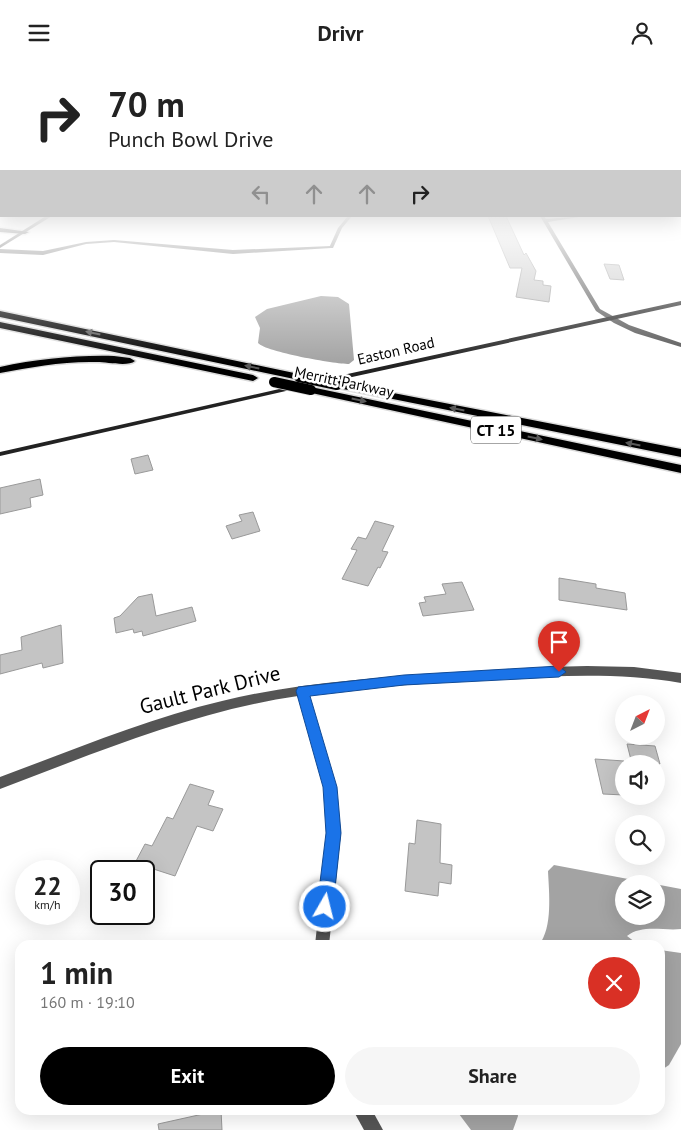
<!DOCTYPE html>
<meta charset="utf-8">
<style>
body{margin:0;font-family:"PT Sans",sans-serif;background:#f6f6f6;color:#222;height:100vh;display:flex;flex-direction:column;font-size:19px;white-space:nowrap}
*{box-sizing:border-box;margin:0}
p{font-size:16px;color:#767676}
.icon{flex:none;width:28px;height:28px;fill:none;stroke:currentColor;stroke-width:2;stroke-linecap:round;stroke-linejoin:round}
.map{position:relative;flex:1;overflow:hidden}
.sheet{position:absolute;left:15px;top:875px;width:650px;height:175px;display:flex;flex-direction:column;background:#fff;border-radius:15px;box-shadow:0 5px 20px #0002}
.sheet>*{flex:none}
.top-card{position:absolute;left:0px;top:0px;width:681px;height:152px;box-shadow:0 5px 20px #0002;background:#fff;color:#222;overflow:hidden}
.needle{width:32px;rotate:42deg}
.fabs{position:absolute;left:615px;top:630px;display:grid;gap:10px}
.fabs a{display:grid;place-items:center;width:50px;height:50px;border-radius:50%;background:#fff;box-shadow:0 5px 20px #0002;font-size:25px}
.speed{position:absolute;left:15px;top:795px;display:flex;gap:10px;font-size:25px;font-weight:700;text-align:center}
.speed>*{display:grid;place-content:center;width:65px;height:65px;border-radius:50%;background:#fff;box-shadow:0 5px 20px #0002;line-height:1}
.speed small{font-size:12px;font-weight:400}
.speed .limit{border:2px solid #111;border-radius:8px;background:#fff;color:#111}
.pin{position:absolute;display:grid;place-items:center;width:42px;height:42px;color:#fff;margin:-51px -21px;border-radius:50% 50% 50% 0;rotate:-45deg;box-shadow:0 0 5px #0007}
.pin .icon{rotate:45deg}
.me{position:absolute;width:55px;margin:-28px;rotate:8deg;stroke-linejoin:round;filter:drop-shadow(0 0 4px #0008)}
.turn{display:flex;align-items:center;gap:18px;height:105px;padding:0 25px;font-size:22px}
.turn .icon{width:65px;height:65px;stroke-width:2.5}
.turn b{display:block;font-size:35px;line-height:42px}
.lanes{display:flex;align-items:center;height:48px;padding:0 25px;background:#0003;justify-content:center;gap:25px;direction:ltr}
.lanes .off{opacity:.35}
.round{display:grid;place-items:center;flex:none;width:52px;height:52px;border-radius:26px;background:#f6f6f6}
.overview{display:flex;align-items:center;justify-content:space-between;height:85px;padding:0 25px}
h1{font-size:30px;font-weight:800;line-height:38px}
.primary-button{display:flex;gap:10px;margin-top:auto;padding:10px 25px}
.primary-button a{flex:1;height:58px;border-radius:30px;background:#000;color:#fff;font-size:20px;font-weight:800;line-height:58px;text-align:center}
.primary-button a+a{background:#f6f6f6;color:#222}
header{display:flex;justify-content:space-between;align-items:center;height:65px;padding:0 25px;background:#fff;font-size:22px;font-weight:800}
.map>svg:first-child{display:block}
</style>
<header><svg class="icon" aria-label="menu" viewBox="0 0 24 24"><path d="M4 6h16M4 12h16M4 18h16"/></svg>Drivr<svg class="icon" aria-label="person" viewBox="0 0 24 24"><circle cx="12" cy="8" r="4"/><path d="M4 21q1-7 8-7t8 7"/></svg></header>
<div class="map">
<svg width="681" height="1065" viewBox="0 0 681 1065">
<rect width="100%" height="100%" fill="#fff"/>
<g fill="#a3a3a3" fill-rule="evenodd">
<path d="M321 231 338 232 349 239 354 295 349 299C335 299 266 287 258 278L260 263 255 252 267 244Z"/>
<path d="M554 800 681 824V864C663 866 642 859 627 871L639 880H539C553 862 549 828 548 806ZM624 819H656V851H624Z"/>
<polygon points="660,885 681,888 681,979 669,1000 660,1006"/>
<polygon points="456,1045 517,1045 518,1051 513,1065 471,1065"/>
</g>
<g fill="#c4c4c4" stroke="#999">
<polygon points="488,151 506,151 524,190 526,188 536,206 534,215 543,216 543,220 551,221 549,237 516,232 522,203 510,203"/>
<polygon points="604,199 619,200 624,215 610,214"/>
<polygon points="148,390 153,405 135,409 131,394"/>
<polygon points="40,414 43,430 30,433 31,442 0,449 0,423"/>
<polygon points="253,447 260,466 232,474 226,461 242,456 239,450"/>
<polygon points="375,456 394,461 382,486 388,487 380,503 378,502 368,521 342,514 357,485 351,484 358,472 366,474"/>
<polygon points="559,513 596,519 596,523 625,528 627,545 559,535"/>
<polygon points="462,517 474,545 423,551 419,538 426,537 424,532 446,529 442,519"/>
<polygon points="152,529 156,551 192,542 196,556 143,571 142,566 134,568 133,564 116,568 114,553 120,551 138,532"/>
<polygon points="61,560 63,598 43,603 42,598 0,609 0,590 22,585 21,572"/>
<polygon points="627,679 655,681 660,699 632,699"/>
<polygon points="595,694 624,696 624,730 603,729"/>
<polygon points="190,719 214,726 208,740 223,744 213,766 197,761 175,811 135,798 145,779 152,781 167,752 173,754"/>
<polygon points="417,755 441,759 440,798 452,800 451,819 439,817 438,831 405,826 409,778 415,779"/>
<polygon points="221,1045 222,1065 159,1065 158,1059"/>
</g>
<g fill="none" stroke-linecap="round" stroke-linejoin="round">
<g stroke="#dbdbdb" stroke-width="3">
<g id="highway">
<polygon points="0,163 29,167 25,169 0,167"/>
<polygon points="0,246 299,309 304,312 299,315 0,252"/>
<polygon points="0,257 253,310 258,313 253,316 0,263"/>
<path d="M114 291 130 293 135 296C128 302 107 297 97 297 64 296 32 302 0 308V302C38 294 75 290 114 291Z"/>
<polygon points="337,317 681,384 681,392 333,322 332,320"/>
<polygon points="311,322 681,400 681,408 307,327 306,325"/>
</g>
</g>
<polygon fill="#555" fill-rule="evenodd" points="348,151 352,151 342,163 333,183 329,183 338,163"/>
<g fill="#555" fill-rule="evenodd">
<polygon points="540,151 544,151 546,154 585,151 548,157 600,244 629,260 681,278 681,282 635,268 614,258 596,246"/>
<polygon points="114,175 233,185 331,181 333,182 331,183 233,189 114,177 86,179 43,190 0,188 0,184 43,186 86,177"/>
<path d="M587 601 634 602 681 608V618C616 607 552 611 487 615 428 618 368 622 309 630L336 722 341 768 329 880H315L327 768 324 722 298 631C194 646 98 687 0 724V712C73 685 146 654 222 636 296 618 372 613 447 608 494 605 540 602 587 601Z"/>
<polygon points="353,1045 372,1045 383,1065 364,1065"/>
</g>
<g fill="#222" fill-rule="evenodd">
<polygon points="46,151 52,151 0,183 0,180"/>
<polygon points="681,236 681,240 320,319 317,317 320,315"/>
<polygon points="297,320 299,321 299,323 0,391 0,387"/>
</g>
<use href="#highway" fill="#000" fill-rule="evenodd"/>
<g stroke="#dbdbdb" stroke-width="12" stroke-linecap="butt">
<g id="highway-bridge">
<polyline points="299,312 337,320"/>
<polyline points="274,317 311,325"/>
</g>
</g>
<use href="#highway-bridge" stroke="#000" stroke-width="10"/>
</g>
<defs><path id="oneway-solid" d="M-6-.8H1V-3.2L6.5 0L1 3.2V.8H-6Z" transform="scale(1.25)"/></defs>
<g fill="#595959">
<use href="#oneway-solid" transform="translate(93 268) rotate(-168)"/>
<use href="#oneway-solid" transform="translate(252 302) rotate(-168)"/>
<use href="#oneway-solid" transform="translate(359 335) rotate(12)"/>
<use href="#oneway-solid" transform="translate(457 344) rotate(-169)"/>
<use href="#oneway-solid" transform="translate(535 373) rotate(12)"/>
<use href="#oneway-solid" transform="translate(633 379) rotate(-169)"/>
</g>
<linearGradient id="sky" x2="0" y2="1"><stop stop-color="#8cadcc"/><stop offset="0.5" stop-color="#fff"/><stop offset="1" stop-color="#fff" stop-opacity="0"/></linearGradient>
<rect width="681" height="298" fill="url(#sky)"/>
<polygon fill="#1a73e8" stroke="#114b97" points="559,601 566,607 559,612 404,620 310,631 337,722 341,768 333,842 331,848 325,850 319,848 317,842 326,768 323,722 296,626 298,622 404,610"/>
<g text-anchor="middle" stroke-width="5" stroke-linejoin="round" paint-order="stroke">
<g font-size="15" fill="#000" stroke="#fff">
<text transform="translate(396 286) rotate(-13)" y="5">Easton Road</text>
<text transform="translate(344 317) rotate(12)" y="5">Merritt Parkway</text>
</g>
<rect fill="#fff" stroke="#4c4c4c" stroke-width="1" x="471" y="351.5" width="50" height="27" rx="4"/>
<g font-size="16" font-weight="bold" fill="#000">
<text x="496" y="371">CT 15</text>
</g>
<g font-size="21" fill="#000" stroke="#fff">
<text transform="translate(210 625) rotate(-14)" y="7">Gault Park Drive</text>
</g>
</g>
</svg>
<div class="fabs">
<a><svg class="needle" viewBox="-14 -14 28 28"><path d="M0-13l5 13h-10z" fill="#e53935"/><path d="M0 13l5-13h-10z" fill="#767676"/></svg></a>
<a><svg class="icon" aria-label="sound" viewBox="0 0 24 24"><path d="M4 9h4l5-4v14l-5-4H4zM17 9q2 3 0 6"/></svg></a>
<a><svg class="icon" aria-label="search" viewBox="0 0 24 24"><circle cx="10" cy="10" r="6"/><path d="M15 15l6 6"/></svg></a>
<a><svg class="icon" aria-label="layers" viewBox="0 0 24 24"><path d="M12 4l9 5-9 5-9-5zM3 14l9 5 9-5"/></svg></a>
</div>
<div class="speed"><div>22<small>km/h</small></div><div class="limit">30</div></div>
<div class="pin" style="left:559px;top:607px;background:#d93025"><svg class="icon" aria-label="arrive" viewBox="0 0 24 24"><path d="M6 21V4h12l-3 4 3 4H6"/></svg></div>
<svg class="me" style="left:325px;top:842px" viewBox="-20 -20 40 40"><circle r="17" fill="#1a73e8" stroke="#fff" stroke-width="3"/><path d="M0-11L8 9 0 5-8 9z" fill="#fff"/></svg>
<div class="top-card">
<div class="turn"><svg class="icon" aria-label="right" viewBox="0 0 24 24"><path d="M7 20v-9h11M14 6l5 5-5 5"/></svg><div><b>70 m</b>Punch Bowl Drive</div></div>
<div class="lanes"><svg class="icon off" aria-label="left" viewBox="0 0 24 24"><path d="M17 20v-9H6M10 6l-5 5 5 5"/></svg><svg class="icon off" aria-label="ahead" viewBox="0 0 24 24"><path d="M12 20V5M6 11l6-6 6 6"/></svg><svg class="icon off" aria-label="ahead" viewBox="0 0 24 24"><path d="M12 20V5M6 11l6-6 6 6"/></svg><svg class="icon" aria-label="right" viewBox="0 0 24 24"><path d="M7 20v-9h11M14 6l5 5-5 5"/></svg></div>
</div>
<section class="sheet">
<div class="overview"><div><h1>1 min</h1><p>160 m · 19:10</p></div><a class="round" style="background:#d93025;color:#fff"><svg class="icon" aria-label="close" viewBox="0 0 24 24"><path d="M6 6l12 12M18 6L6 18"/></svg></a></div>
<div class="primary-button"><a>Exit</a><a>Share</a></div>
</section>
</div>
